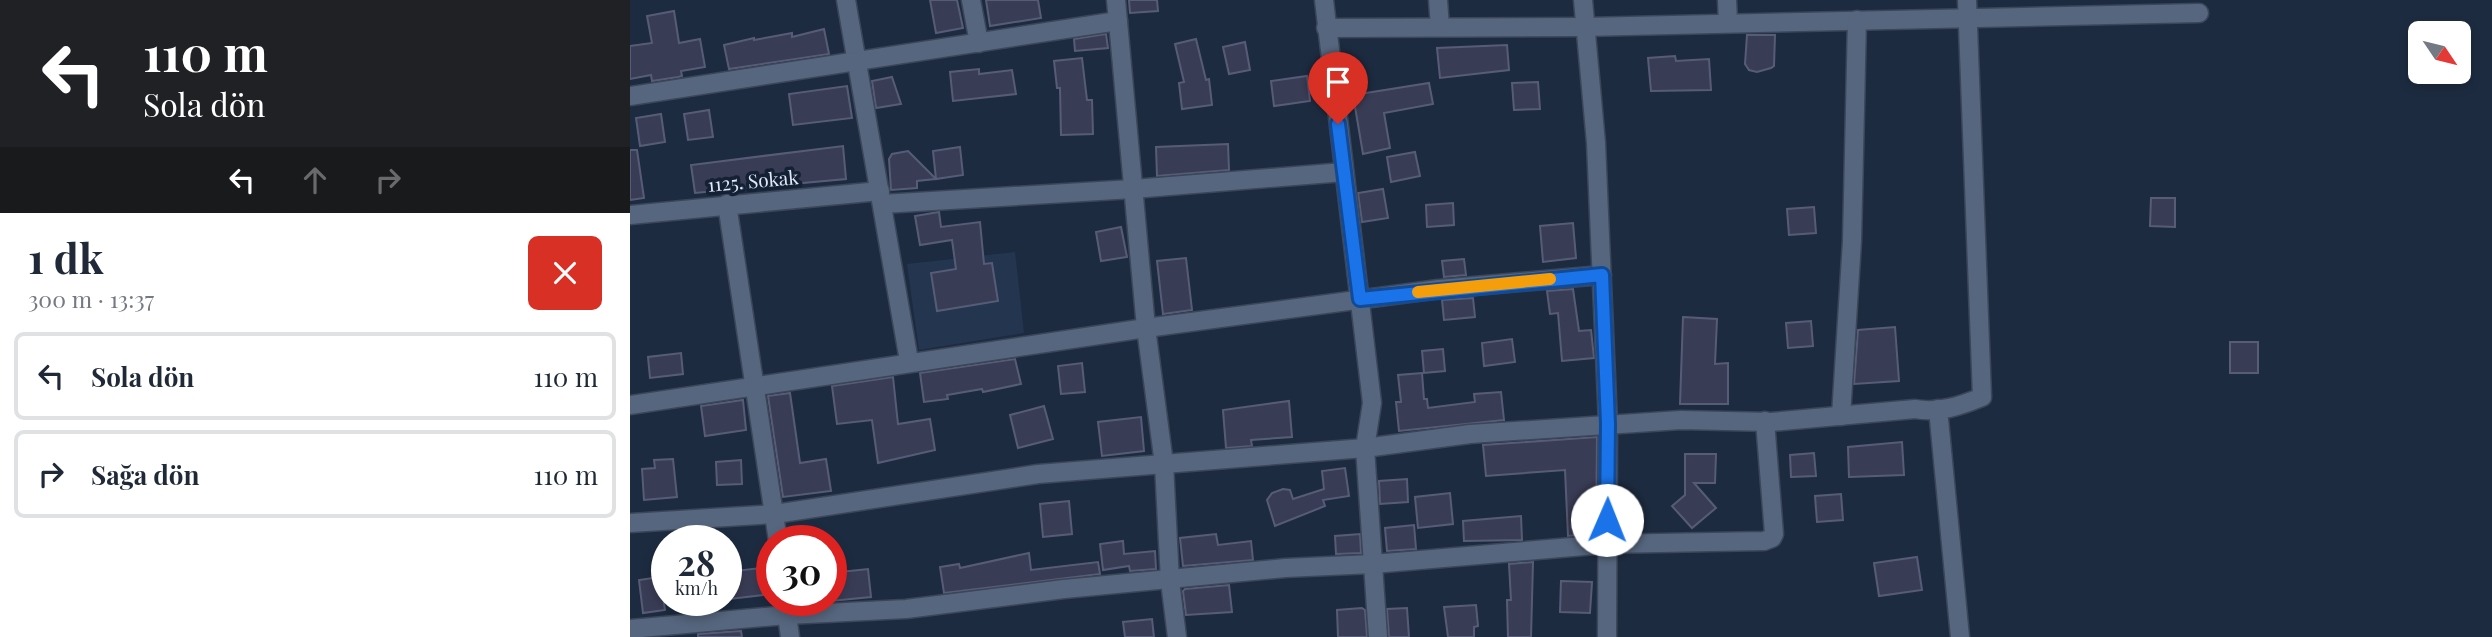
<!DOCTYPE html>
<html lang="tr">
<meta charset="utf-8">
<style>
body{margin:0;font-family:"Playfair Display",serif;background:#f6f6f7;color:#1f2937;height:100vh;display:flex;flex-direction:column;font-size:26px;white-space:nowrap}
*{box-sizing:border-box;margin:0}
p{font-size:23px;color:#747a83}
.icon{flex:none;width:38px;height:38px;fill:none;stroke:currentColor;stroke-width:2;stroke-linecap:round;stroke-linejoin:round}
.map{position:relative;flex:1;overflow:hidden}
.details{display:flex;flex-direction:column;background:#fff;width:630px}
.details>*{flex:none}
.guide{background:#202124;color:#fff;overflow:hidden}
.needle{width:46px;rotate:125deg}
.controls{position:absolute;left:1778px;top:21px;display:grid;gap:14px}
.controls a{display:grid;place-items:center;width:63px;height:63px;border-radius:10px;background:#fff;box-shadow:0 4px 10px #0003;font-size:35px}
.speed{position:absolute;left:21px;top:525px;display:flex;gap:14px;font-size:35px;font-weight:700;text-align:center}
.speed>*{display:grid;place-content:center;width:91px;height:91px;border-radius:50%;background:#fff;box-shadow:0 4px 10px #0003;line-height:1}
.speed small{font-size:18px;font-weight:400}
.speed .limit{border:10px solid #d22;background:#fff;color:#111}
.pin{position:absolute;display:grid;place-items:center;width:60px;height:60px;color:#fff;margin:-72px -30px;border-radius:50% 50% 50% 0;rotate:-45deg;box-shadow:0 0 7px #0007}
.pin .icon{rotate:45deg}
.me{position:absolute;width:77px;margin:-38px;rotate:1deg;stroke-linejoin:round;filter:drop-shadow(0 0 5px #0008)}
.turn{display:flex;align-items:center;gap:24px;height:147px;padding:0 28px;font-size:32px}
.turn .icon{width:91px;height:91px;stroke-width:2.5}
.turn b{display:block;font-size:49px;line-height:60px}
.lanes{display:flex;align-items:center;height:66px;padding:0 28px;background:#0003;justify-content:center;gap:35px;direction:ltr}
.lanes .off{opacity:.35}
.round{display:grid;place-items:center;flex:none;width:74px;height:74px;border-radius:10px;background:#f6f6f7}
.head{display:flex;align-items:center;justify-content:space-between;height:119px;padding:0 28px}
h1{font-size:42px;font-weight:700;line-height:52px}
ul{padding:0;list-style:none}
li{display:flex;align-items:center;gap:21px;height:88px;margin:0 14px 10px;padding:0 14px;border:4px solid #e0e1e3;border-radius:10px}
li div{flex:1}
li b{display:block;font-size:26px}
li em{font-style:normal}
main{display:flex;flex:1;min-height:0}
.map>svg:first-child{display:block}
</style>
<main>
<section class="details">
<div class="guide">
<div class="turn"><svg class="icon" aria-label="left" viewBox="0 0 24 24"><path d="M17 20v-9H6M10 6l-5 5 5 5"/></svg><div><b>110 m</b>Sola dön</div></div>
<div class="lanes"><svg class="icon" aria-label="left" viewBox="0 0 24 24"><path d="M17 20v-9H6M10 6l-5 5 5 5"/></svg><svg class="icon off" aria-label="ahead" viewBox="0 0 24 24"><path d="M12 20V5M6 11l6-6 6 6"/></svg><svg class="icon off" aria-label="right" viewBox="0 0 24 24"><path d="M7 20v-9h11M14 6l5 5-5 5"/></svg></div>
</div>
<div class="head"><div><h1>1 dk</h1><p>300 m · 13:37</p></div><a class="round" style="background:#d93025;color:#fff"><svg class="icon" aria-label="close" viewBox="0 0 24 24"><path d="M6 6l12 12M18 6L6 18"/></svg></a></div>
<ul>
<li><svg class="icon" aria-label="left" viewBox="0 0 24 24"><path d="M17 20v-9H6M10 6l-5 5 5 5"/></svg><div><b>Sola dön</b></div><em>110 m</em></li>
<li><svg class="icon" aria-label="right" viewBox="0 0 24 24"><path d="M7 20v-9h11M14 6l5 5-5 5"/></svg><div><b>Sağa dön</b></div><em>110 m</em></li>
</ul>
</section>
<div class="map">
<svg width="1862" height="637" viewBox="0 0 1862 637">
<rect width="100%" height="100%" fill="#1d2b40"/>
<polygon fill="#23354f" points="385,252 394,333 289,350 277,264"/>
<g fill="#393c55" stroke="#575c76" stroke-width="2">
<polygon points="300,0 327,0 333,28 306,33"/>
<polygon points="356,0 408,0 411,18 360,26"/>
<polygon points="499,0 527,0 528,11 500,13"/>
<polygon points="44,11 49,43 70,39 75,67 51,71 52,76 48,77 22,81 21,75 0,79 0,46 22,43 17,16"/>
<polygon points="194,29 199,54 99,69 94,45 124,38 124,40 162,33 162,37"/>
<polygon points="476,34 478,48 445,51 444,39"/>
<polygon points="1117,35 1145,35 1144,66 1141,68 1127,72 1119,70 1115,64"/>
<polygon points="566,39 576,80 579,79 582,105 552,109 549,83 554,82 545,44"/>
<polygon points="615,42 620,70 599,74 593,47"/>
<polygon points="877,45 879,70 810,78 807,48"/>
<polygon points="1045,56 1046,61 1079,59 1081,90 1021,91 1018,58"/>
<polygon points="452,58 457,100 462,100 463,134 431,135 430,88 427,88 424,61"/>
<polygon points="349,69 349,74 382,70 386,94 323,101 320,72"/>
<polygon points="677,76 680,101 644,106 641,81"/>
<polygon points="262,77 271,104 246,108 242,81"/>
<polygon points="908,82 910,109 884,110 882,83"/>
<polygon points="799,83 803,104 754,113 760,148 733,154 723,95"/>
<polygon points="217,86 222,118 163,125 159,94"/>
<polygon points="79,110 83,137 58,140 54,114"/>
<polygon points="31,114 35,142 10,146 6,118"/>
<polygon points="598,144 599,170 527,176 526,147"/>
<polygon points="213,146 216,179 65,193 61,165"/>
<polygon points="330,147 333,175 306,179 303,151"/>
<polygon points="0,150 7,150 14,198 0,200"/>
<polygon points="278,151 306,179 287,181 287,188 261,190 259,159 262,154"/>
<polygon points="785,152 790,176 761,182 757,157"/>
<polygon points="753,189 758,218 732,222 728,193"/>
<polygon points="1521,198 1545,198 1545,227 1520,226"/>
<polygon points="823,203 824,225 797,227 796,205"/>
<polygon points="1184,207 1186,233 1159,235 1157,209"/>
<polygon points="309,212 311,227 350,222 354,264 362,263 368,301 307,311 301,273 326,269 322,240 290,245 285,216"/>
<polygon points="943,223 946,258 913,262 910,226"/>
<polygon points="491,227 497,257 471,261 466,232"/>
<polygon points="556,258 562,310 533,314 527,261"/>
<polygon points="834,259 836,275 814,277 812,261"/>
<polygon points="943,289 949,331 961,330 964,358 932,361 928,313 920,314 917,291"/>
<polygon points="843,298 845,317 814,320 812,300"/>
<polygon points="1053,317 1087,319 1085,364 1098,363 1098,404 1050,404"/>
<polygon points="1181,321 1183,346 1158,348 1156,323"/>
<polygon points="1265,327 1269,381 1224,384 1228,330"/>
<polygon points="882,339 885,362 854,366 852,343"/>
<rect x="1600" y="342" width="28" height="31"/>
<polygon points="813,349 815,371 794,373 792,351"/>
<polygon points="51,353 53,374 20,378 18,357"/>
<polygon points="385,359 391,384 353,392 352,389 317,395 318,399 294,402 290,373"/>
<polygon points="452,363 455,392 431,394 428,366"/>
<polygon points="792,373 794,399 797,399 798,408 845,402 844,394 871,392 874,420 769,431 766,402 771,402 768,375"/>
<polygon points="263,377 268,424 300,419 305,450 248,463 242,420 207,424 202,386"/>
<polygon points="160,393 170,463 196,459 201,491 153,497 138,396"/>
<polygon points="113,400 116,430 75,436 71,406"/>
<polygon points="659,401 662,437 621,440 622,446 596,448 593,410"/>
<polygon points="414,406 423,439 388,448 380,415"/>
<polygon points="511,417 514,451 472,456 468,422"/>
<polygon points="967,437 966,534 938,536 935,470 856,476 853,445"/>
<polygon points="1272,442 1274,475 1219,477 1218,447"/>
<polygon points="1184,453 1186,476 1161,477 1160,455"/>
<polygon points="1055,454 1086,454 1085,483 1064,483 1086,508 1062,528 1042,506 1055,495"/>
<polygon points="43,459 47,497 14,500 12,469 25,468 24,460"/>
<polygon points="111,460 112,484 87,485 86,462"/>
<polygon points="715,468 719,496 693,500 695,506 645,526 637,500 642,493 653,489 660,490 663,499 694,489 692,471"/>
<polygon points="777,479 778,502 750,504 749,481"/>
<polygon points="820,493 823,524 788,528 785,497"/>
<polygon points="1211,494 1213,520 1187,522 1185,496"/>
<polygon points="439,501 442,534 413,537 410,504"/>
<polygon points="891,516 892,540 834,541 833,521"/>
<polygon points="784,525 786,549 757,551 755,528"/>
<polygon points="75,530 76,541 47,541 46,532"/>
<polygon points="586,534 588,545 621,541 623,560 553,566 550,538"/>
<polygon points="730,534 731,553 706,554 705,536"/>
<polygon points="493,541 494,554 525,551 526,569 500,571 499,566 473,570 470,544"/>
<polygon points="399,553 401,570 468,562 470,574 314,593 310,567 329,564 330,568"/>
<polygon points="1287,557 1292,590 1249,596 1244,563"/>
<polygon points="903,562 901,637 878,637 877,600 881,600 879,564"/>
<polygon points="130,568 133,595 100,599 97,572"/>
<polygon points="238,569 241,597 201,601 201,573"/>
<polygon points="30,577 35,610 13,613 9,580"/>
<polygon points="931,581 962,582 960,613 930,612"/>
<polygon points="599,585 602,612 556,615 553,591 555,589"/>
<polygon points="846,605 848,626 844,627 844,637 818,637 814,607"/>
<polygon points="732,608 735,610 737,637 708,637 707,610"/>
<polygon points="777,608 779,637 759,637 757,609"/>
<polygon points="522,619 524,637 495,637 493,622"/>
<polygon points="111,631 112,637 68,637 68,634"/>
</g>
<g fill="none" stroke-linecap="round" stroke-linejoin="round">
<g stroke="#3b4658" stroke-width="21">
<g id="minor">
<polyline points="216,0 279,361"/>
<polyline points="341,0 349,43"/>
<polyline points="486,0 516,328 534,464 540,581 547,637"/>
<polyline points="694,0 742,403 735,448 748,637"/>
<polyline points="808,0 810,27"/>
<polyline points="953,0 966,143 978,424 977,637"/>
<polyline points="1097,0 1098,23"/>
<polyline points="696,28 955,27 1569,13"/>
<polyline points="0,96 488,21"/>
<polyline points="97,204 148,541"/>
<polyline points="252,204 503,189 714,172"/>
<polyline points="0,215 250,191"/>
<polyline points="0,405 516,328 809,289 972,275"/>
<polyline points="1308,409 1330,637"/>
<polyline points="1211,416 1222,241 1227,20"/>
<path d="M0 523 145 514 408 474 735 448 840 434 1051 420 1141 422 1285 409C1310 413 1330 406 1352 397L1337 0"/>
<polyline points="155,600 160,637"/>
<polyline points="0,629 157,615 276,609 434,589 655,568 743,564 977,544 1134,541 1142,538 1144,534 1135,421"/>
</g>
</g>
<use href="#minor" stroke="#56667e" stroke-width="18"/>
</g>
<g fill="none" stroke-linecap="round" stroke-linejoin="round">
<g stroke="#114b97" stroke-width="18">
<polyline id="route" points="708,124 730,299 972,275 978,424 977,520"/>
</g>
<use href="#route" stroke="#1a73e8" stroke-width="12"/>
<polyline stroke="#f59e0b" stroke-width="12" points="788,292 920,279"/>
</g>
<g text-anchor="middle" stroke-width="7" stroke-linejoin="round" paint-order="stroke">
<g font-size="19" fill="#dfe9f6" stroke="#142135">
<text transform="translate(123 181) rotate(-5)" y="7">1125. Sokak</text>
</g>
</g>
</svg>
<div class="controls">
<a><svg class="needle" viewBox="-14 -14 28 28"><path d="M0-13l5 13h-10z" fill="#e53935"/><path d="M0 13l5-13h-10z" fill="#747a83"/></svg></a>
</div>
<div class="speed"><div>28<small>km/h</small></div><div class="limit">30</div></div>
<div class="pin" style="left:708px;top:124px;background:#d93025"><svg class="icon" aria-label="arrive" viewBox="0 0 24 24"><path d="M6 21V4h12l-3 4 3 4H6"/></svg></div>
<svg class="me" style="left:977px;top:520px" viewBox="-20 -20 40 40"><circle r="19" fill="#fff"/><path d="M0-13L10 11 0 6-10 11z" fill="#1a73e8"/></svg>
</div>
</main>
